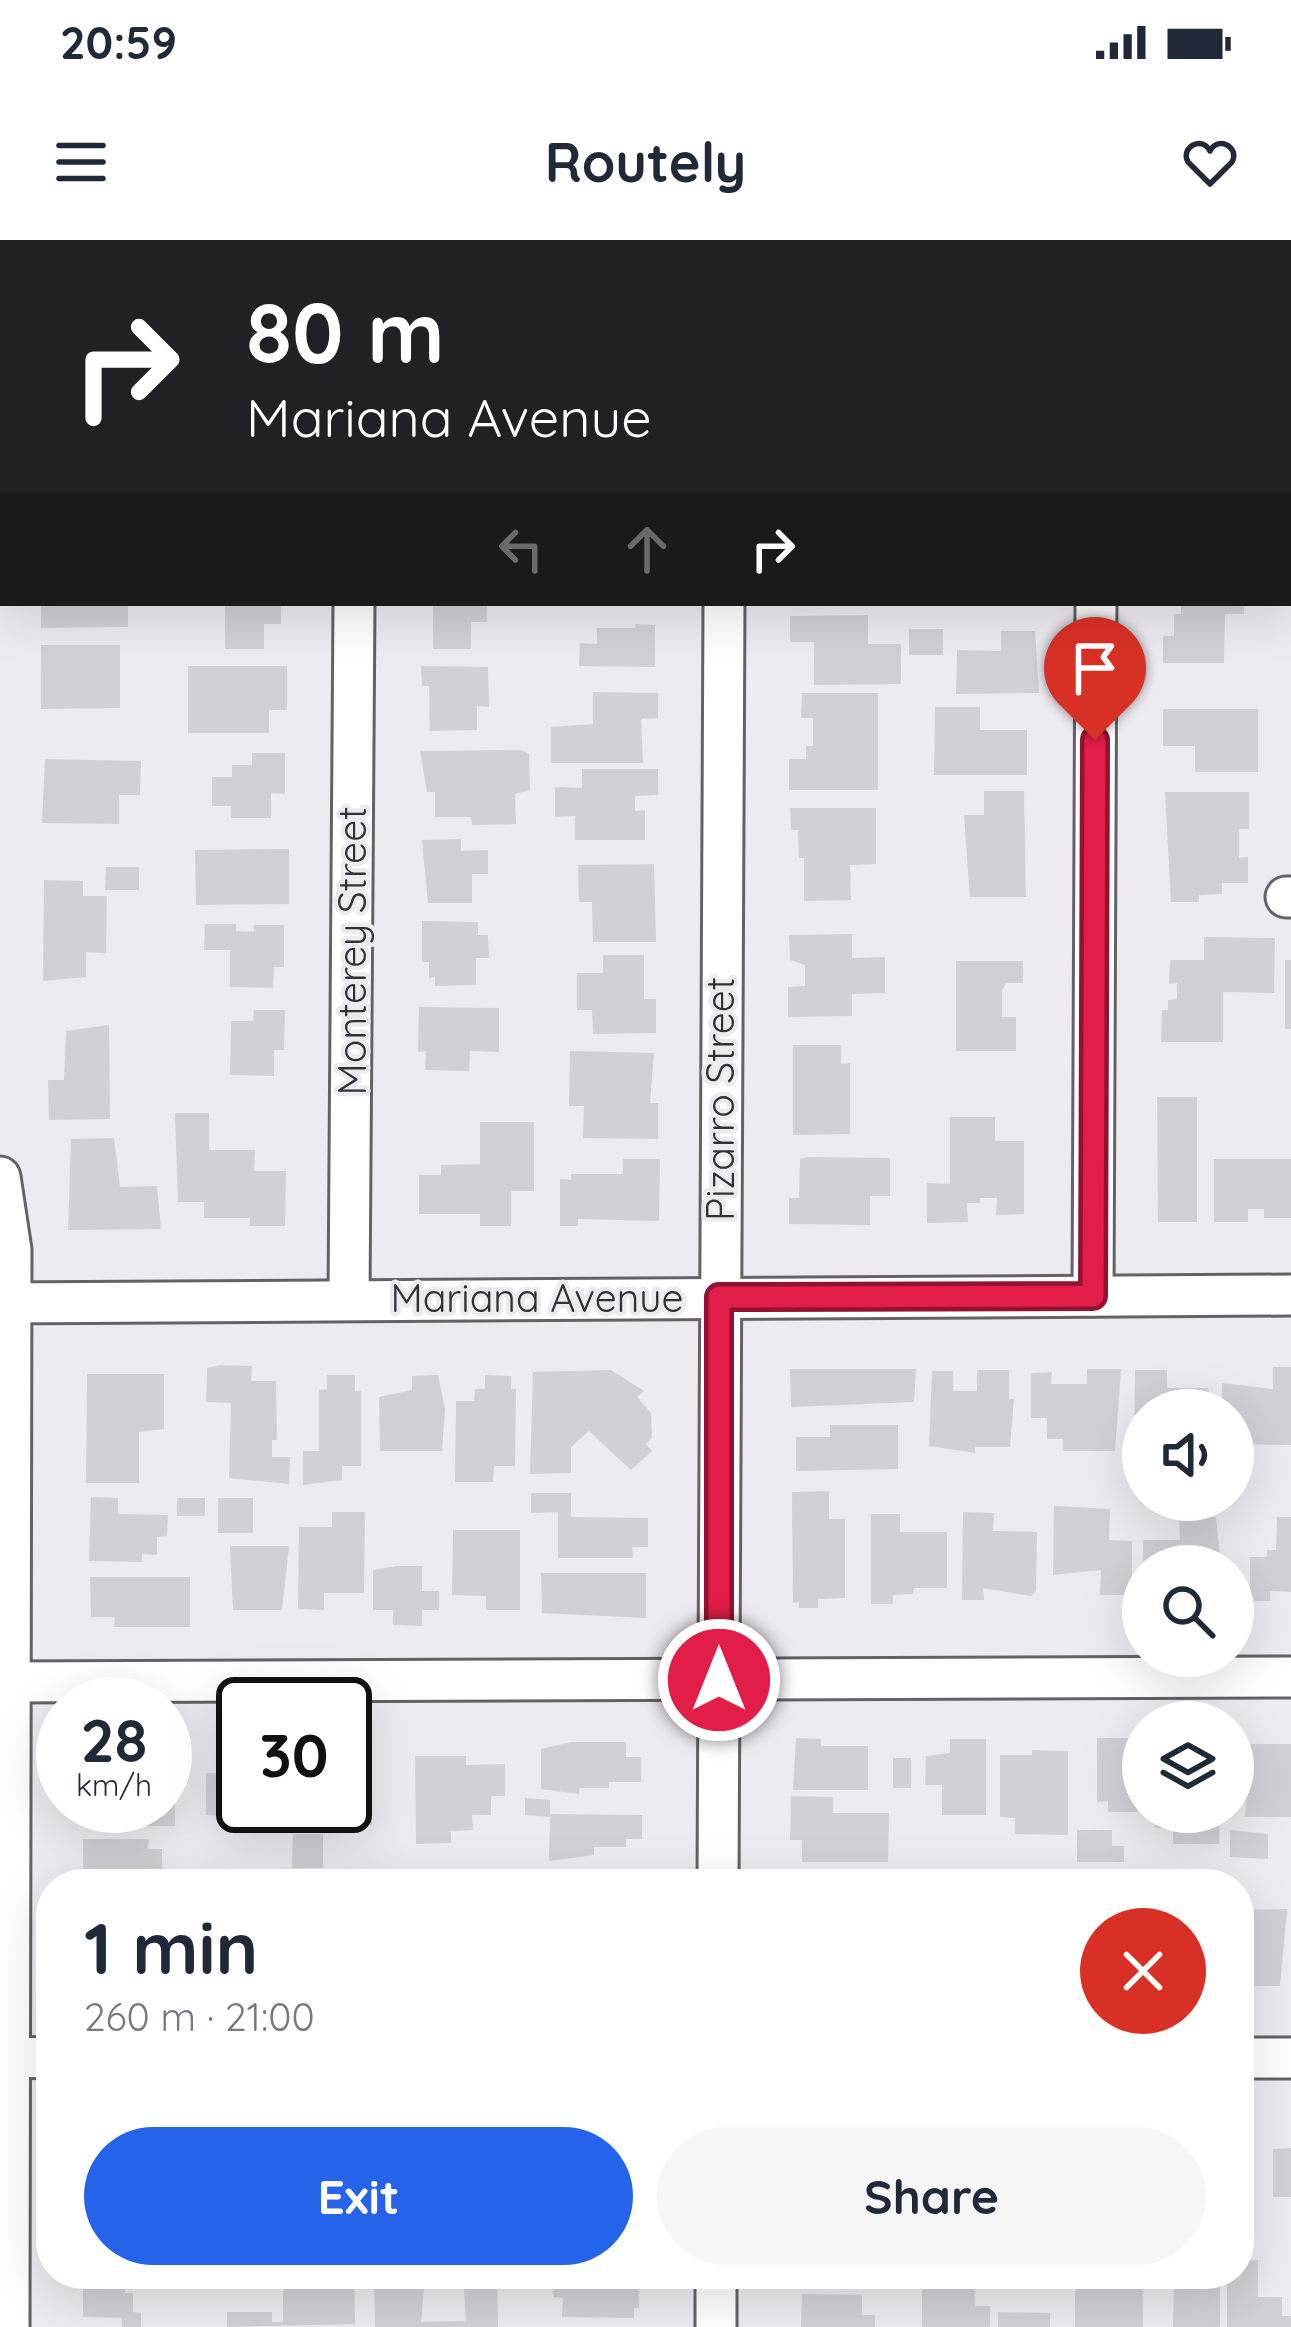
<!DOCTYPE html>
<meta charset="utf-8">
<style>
body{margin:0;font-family:Quicksand,sans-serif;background:#f6f6f7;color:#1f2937;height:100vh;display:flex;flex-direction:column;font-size:45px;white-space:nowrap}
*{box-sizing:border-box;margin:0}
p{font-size:39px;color:#747a83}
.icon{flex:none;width:66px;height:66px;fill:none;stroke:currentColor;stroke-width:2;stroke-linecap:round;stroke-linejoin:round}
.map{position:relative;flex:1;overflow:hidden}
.side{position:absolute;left:36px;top:1629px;width:1218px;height:420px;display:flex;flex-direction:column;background:#fff;border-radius:48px;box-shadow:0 12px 48px #0002}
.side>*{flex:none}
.hud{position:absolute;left:0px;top:0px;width:1293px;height:366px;box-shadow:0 12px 48px #0002;background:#202124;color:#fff;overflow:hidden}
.buttons{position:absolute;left:1122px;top:1149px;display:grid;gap:24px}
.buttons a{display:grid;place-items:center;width:132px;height:132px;border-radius:50%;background:#fff;box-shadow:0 12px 48px #0002;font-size:60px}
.speed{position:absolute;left:36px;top:1437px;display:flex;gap:24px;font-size:60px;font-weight:700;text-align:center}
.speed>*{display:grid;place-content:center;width:156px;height:156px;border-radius:50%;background:#fff;box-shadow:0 12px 48px #0002;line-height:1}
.speed small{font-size:30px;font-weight:400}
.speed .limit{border:6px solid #111;border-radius:18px;background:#fff;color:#111}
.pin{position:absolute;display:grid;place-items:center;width:102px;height:102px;color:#fff;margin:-123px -51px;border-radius:50% 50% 50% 0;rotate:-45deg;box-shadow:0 0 12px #0007}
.pin .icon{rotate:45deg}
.me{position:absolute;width:132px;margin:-66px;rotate:0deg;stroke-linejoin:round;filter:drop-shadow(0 0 9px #0008)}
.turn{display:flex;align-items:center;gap:42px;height:252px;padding:0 48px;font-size:54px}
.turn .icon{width:156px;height:156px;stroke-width:2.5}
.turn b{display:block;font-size:84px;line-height:102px}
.lanes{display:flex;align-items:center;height:114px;padding:0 48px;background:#0003;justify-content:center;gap:60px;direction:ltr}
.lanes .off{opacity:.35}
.round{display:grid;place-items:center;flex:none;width:126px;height:126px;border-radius:63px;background:#f6f6f7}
.overview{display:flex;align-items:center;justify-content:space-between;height:204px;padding:0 48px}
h1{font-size:72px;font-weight:700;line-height:90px}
.primary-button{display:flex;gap:24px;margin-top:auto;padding:24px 48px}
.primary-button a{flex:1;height:138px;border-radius:72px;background:#2563eb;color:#fff;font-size:48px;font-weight:700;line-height:138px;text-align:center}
.primary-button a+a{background:#f6f6f7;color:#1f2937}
.status{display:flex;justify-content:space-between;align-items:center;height:84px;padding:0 60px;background:#fff;direction:ltr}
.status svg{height:33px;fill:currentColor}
header{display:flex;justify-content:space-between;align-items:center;height:156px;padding:0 48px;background:#fff;font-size:54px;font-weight:700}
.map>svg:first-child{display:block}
</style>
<div class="status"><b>20:59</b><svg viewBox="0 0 49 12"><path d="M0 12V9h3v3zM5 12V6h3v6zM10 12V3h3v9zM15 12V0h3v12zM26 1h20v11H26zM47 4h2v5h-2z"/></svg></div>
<header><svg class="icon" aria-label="menu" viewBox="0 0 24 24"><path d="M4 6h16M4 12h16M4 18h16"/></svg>Routely<svg class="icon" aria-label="heart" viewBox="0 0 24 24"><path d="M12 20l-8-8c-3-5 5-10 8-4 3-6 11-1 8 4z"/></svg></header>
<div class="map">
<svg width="1291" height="2087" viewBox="0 0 1291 2087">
<rect width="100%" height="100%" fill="#edeaf1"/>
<g fill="#d3cfd7">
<polygon points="41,363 128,363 128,387 41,388"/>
<polygon points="225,363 281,363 281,384 264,384 264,409 225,409"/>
<polygon points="433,363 487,363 487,382 471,382 471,409 433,409"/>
<polygon points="1181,363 1244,363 1244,374 1225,374 1224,423 1163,423 1163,396 1174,396 1174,374 1181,374"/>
<polygon points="868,375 868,404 901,404 901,444 814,445 814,402 790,402 790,376"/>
<polygon points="635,384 655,385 655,427 579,426 580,403 597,404 597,388 635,388"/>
<rect x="909" y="389" width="34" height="26"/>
<polygon points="1001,391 1035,391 1039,453 956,454 957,410 1001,411"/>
<polygon points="41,405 120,405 120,468 41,469"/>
<polygon points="188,426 287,426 287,470 269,470 269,493 188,493"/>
<polygon points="421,426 488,427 489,467 477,466 477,490 430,491 429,446 422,446"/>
<polygon points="593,452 658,453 658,478 641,479 643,523 551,523 551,487 593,484"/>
<polygon points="802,453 878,453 878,550 789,550 789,519 806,519 806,506 813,506 813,478 801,478"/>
<polygon points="935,467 980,467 980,490 1027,490 1027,535 934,535"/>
<polygon points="1163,469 1258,469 1258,532 1195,532 1195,506 1163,506"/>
<polygon points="521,510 529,514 530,550 515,554 516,584 472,585 471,577 435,577 435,552 427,552 420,511"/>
<polygon points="252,513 285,513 285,554 271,553 271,578 231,578 231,566 212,566 212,537 232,537 232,525 252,525"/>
<polygon points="45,519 141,521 140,555 119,555 119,584 42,583"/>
<polygon points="582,529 658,529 658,555 635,556 635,571 645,570 645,600 575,600 575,576 555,577 555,547 582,548"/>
<polygon points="984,551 1024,551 1026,657 970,657 964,575 984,575"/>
<polygon points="1165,552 1249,552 1249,589 1239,589 1239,618 1248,617 1248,643 1222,643 1222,654 1199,655 1199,662 1171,662"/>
<polygon points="790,568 876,568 876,624 850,625 851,660 804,661 804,618 799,618 798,590 791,590"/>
<polygon points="461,599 461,611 488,610 488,634 472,634 472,663 428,663 422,600"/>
<polygon points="289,609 289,664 196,665 195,610"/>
<polygon points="654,624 656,702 593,702 592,662 579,662 578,625"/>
<polygon points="106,627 139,627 139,650 105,650"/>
<polygon points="44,640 83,641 83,656 107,656 106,713 86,712 86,737 43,741"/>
<polygon points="422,681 478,682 478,695 488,695 489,718 476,718 476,745 435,746 435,737 429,738 429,722 422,722"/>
<polygon points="205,684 236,684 236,691 254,692 254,685 284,685 284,727 274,727 273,748 230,747 230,710 204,710"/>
<polygon points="852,694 852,718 885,717 885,753 852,754 852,776 788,777 788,747 805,746 805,725 790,720 789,695"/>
<polygon points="1204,697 1275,698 1274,753 1223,752 1223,802 1161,802 1162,770 1168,770 1168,760 1177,759 1177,743 1169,744 1170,720 1204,720"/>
<polygon points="603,715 644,715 644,759 656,759 656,793 593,794 592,770 577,770 577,733 603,733"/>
<rect x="1285" y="720" width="6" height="69"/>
<polygon points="956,721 1023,721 1023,743 1006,743 1002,750 1002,777 1016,777 1016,811 956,811"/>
<polygon points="419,767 499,768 499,812 470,811 469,831 425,830 426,811 418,812"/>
<polygon points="254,770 285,770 284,810 274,810 274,836 230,835 231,781 253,781"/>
<polygon points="109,785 110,879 49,880 48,840 64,840 66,791"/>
<polygon points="793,805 841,805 841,824 850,823 850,894 793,895"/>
<polygon points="570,811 654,813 650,863 658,863 658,899 583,898 584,866 569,866"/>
<polygon points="1157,857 1197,857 1197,982 1158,982"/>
<polygon points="175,873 209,873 209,910 255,910 254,931 286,931 285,986 250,986 250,978 204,978 204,962 178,962"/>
<polygon points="950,877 995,877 995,901 1024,901 1024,974 996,975 997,958 980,958 980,963 967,963 968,982 927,983 927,943 950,944"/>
<polygon points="480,882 534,882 534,951 511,951 511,986 480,986 480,974 419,974 419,935 441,935 441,925 480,924"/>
<polygon points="114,898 120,947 157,946 161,989 68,990 71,899"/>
<polygon points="808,917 890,918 890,956 870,956 870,985 789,984 789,958 799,958 800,919"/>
<polygon points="623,919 660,919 659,981 578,979 578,986 560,986 560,939 571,940 571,934 623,934"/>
<polygon points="1214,919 1291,919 1291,978 1264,978 1264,969 1248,969 1248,982 1214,982"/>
<polygon points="220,1125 252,1126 251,1141 276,1141 277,1200 272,1200 272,1217 290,1217 289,1244 229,1238 231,1163 206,1162 207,1128"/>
<polygon points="1273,1127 1291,1127 1291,1205 1233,1204 1233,1170 1222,1170 1222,1143 1273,1149"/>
<polygon points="790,1129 916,1129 914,1162 791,1167"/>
<polygon points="1087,1129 1121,1129 1115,1211 1063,1211 1063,1199 1047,1199 1047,1178 1031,1178 1031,1133 1052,1132 1051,1144 1087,1144"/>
<polygon points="611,1130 644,1151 637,1157 651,1173 652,1198 646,1204 652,1211 631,1230 589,1191 571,1207 571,1233 530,1234 533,1132"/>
<polygon points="977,1130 1009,1130 1009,1159 1014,1159 1010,1207 975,1207 975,1213 929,1206 932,1131 953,1131 953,1151 977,1151"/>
<polygon points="1135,1130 1167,1130 1167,1148 1208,1148 1212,1170 1143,1170 1143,1202 1134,1202"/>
<polygon points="87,1134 164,1134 164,1189 139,1192 139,1243 86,1243"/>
<polygon points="327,1135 355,1135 355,1151 361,1151 361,1226 342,1226 342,1240 303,1245 303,1211 319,1211 319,1150 327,1149"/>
<polygon points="438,1135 445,1169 442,1211 380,1211 379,1157 412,1150 412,1136"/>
<polygon points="485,1135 511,1136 511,1149 516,1149 515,1226 494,1226 493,1242 455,1242 456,1161 474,1161 475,1149 485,1149"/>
<polygon points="830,1185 898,1185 898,1229 796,1231 796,1197 830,1197"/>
<polygon points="829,1251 829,1279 845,1279 845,1358 818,1359 818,1368 799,1368 799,1362 793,1363 792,1252"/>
<polygon points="531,1253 571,1253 571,1277 648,1278 648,1307 632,1307 633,1318 558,1318 558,1272 531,1273"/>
<polygon points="91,1257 118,1258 118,1274 168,1275 167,1296 157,1297 157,1315 142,1314 142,1322 89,1321"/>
<rect x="177" y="1258" width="28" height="18"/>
<rect x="218" y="1258" width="35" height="35"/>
<polygon points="1054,1266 1110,1269 1109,1300 1132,1301 1132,1355 1100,1355 1101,1330 1053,1335"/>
<polygon points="332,1272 365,1272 364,1353 324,1353 324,1370 298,1369 299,1287 332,1287"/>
<polygon points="963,1272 994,1273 993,1291 1037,1292 1036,1351 1031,1356 983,1348 984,1360 962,1360"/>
<polygon points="871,1274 900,1274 900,1292 947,1292 947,1348 914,1348 913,1354 893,1355 893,1364 871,1364"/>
<polygon points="1179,1277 1216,1277 1221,1326 1143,1326 1143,1300 1180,1300"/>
<polygon points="1277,1277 1291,1277 1291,1352 1270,1351 1270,1361 1250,1361 1250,1317 1267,1317 1267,1310 1276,1310"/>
<polygon points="453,1290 520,1290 520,1370 486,1370 486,1356 452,1355"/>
<polygon points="230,1306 289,1306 282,1370 233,1370"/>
<polygon points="396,1326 422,1326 422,1351 439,1351 439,1370 422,1370 422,1386 393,1385 393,1370 373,1370 373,1330"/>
<polygon points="541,1333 646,1333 646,1378 542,1373"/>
<polygon points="90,1337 190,1337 190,1387 114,1387 115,1377 91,1377"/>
<polygon points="796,1498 821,1499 821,1506 868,1506 868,1550 793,1550"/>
<polygon points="1097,1498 1143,1498 1137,1572 1108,1572 1108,1561 1097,1562"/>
<polygon points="950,1499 986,1499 986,1575 942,1575 942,1545 925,1545 926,1516 950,1513"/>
<polygon points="571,1502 626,1502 626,1517 641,1517 641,1542 609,1542 609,1548 579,1548 579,1554 541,1549 541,1509"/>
<polygon points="1250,1504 1291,1504 1291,1577 1245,1577"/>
<polygon points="1032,1510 1068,1511 1068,1595 1015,1594 1015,1578 1000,1577 1000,1515 1032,1515"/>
<polygon points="226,1512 243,1512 243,1566 283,1566 283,1580 206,1575 206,1533 225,1533"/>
<polygon points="415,1516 466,1516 466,1525 505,1524 505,1556 491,1556 491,1575 472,1575 473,1590 451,1591 451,1603 416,1604"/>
<polygon points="165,1518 175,1518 175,1586 138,1586 138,1566 165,1566"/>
<rect x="893" y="1518" width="18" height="30"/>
<polygon points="345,1525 352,1525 352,1566 372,1571 372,1585 358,1585 358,1591 304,1590 304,1566 345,1566"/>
<polygon points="791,1556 833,1557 833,1573 889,1573 888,1622 802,1622 802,1600 790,1600"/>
<polygon points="525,1558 550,1560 550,1574 642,1575 642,1599 626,1599 626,1607 594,1607 594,1615 549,1621 550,1577 525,1575"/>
<rect x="86" y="1566" width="36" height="18"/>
<polygon points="1155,1572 1220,1572 1219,1604 1173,1604 1173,1588 1155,1588"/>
<polygon points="1077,1590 1112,1590 1112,1606 1124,1606 1124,1622 1077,1622"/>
<polygon points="1230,1590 1268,1594 1268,1619 1230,1617"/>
<polygon points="293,1594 323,1594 323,1628 292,1628"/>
<polygon points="83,1599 149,1599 148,1609 162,1609 162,1644 83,1644"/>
<polygon points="874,1635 875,1644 794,1644 794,1636"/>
<polygon points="549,1636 638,1637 638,1644 549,1644"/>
<polygon points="1287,1669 1280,1746 1239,1746 1239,1670"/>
<rect x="1239" y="1895" width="13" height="65"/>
<polygon points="1291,1908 1291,1957 1273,1957 1273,1909"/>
<polygon points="1239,2020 1258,2020 1258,2057 1282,2057 1282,2076 1291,2076 1291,2087 1227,2087 1227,2034 1239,2034"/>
<polygon points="283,2034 354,2034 355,2084 227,2087 227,2072 272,2072 272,2082 283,2082"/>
<polygon points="374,2034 425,2034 421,2082 466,2081 463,2034 497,2034 498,2087 375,2087"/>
<polygon points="553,2034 639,2036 639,2068 634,2068 634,2078 562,2077 563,2058 553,2057"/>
<rect x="1075" y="2039" width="68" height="48"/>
<polygon points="922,2040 975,2040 975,2066 990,2066 990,2087 922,2087"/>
<polygon points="1174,2042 1220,2042 1220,2087 1173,2087"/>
<polygon points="83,2047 125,2047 125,2053 133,2053 133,2072 141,2073 141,2087 122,2087 122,2078 83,2077"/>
<polygon points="802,2054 862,2055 862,2075 875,2075 875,2087 801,2087"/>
<polygon points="998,2072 1050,2073 1050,2087 998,2087"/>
</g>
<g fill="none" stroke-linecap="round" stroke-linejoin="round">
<g stroke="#646168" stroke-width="45">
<g id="minor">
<polyline points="357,3 357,0"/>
<polyline points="726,3 726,0"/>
<polyline points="1097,3 1097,0"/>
<polyline points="1290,291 1291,291"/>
<polyline points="1286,657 1291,657"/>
<polyline points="0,937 11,1010 9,2087"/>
<polyline points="1093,1056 1096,363"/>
<polyline points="349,1060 354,363"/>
<polyline points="0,1063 1291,1055"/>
<polyline points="10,1442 1291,1437"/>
<polyline points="718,1644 724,363"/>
<polyline points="10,1817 51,1818"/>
<polyline points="1239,1818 1291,1818"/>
<polyline points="716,2087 716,2034"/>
</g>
</g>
<use href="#minor" stroke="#fff" stroke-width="39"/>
</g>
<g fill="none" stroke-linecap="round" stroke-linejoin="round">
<g stroke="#92132f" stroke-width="30">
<polyline id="route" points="719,1440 719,1057 1093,1056 1095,500"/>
</g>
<use href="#route" stroke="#e11d48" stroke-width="21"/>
</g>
<g text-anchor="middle" stroke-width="9" stroke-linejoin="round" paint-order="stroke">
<g font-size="39" fill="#333134" stroke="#edeaf1">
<text transform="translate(352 711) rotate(-90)" y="14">Monterey Street</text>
<text transform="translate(720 859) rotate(-90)" y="14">Pizarro Street</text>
<text x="537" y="1072">Mariana Avenue</text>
</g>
</g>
</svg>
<div class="buttons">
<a><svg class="icon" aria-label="sound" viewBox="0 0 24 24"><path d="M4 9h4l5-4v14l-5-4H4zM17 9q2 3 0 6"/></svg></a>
<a><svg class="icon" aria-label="search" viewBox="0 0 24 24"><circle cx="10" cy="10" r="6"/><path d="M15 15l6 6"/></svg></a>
<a><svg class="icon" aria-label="layers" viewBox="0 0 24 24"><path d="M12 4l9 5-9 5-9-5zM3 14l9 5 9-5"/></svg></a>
</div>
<div class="speed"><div>28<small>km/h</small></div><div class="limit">30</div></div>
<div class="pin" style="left:1095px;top:500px;background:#d93025"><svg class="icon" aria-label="arrive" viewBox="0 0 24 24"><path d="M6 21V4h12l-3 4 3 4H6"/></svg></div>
<svg class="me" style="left:719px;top:1440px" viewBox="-20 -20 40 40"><circle r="17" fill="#e11d48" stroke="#fff" stroke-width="3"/><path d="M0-11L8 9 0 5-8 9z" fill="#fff"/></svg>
<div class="hud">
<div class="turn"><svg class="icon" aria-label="right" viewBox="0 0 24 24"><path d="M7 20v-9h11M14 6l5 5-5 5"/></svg><div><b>80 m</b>Mariana Avenue</div></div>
<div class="lanes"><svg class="icon off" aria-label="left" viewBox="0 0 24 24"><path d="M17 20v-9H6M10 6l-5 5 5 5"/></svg><svg class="icon off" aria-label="ahead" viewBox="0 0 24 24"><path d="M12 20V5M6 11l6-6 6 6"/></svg><svg class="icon" aria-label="right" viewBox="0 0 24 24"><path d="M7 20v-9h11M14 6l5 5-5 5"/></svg></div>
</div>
<section class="side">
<div class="overview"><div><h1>1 min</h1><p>260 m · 21:00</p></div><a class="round" style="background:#d93025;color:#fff"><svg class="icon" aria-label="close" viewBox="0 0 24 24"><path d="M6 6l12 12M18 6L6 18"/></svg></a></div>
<div class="primary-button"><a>Exit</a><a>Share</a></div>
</section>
</div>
